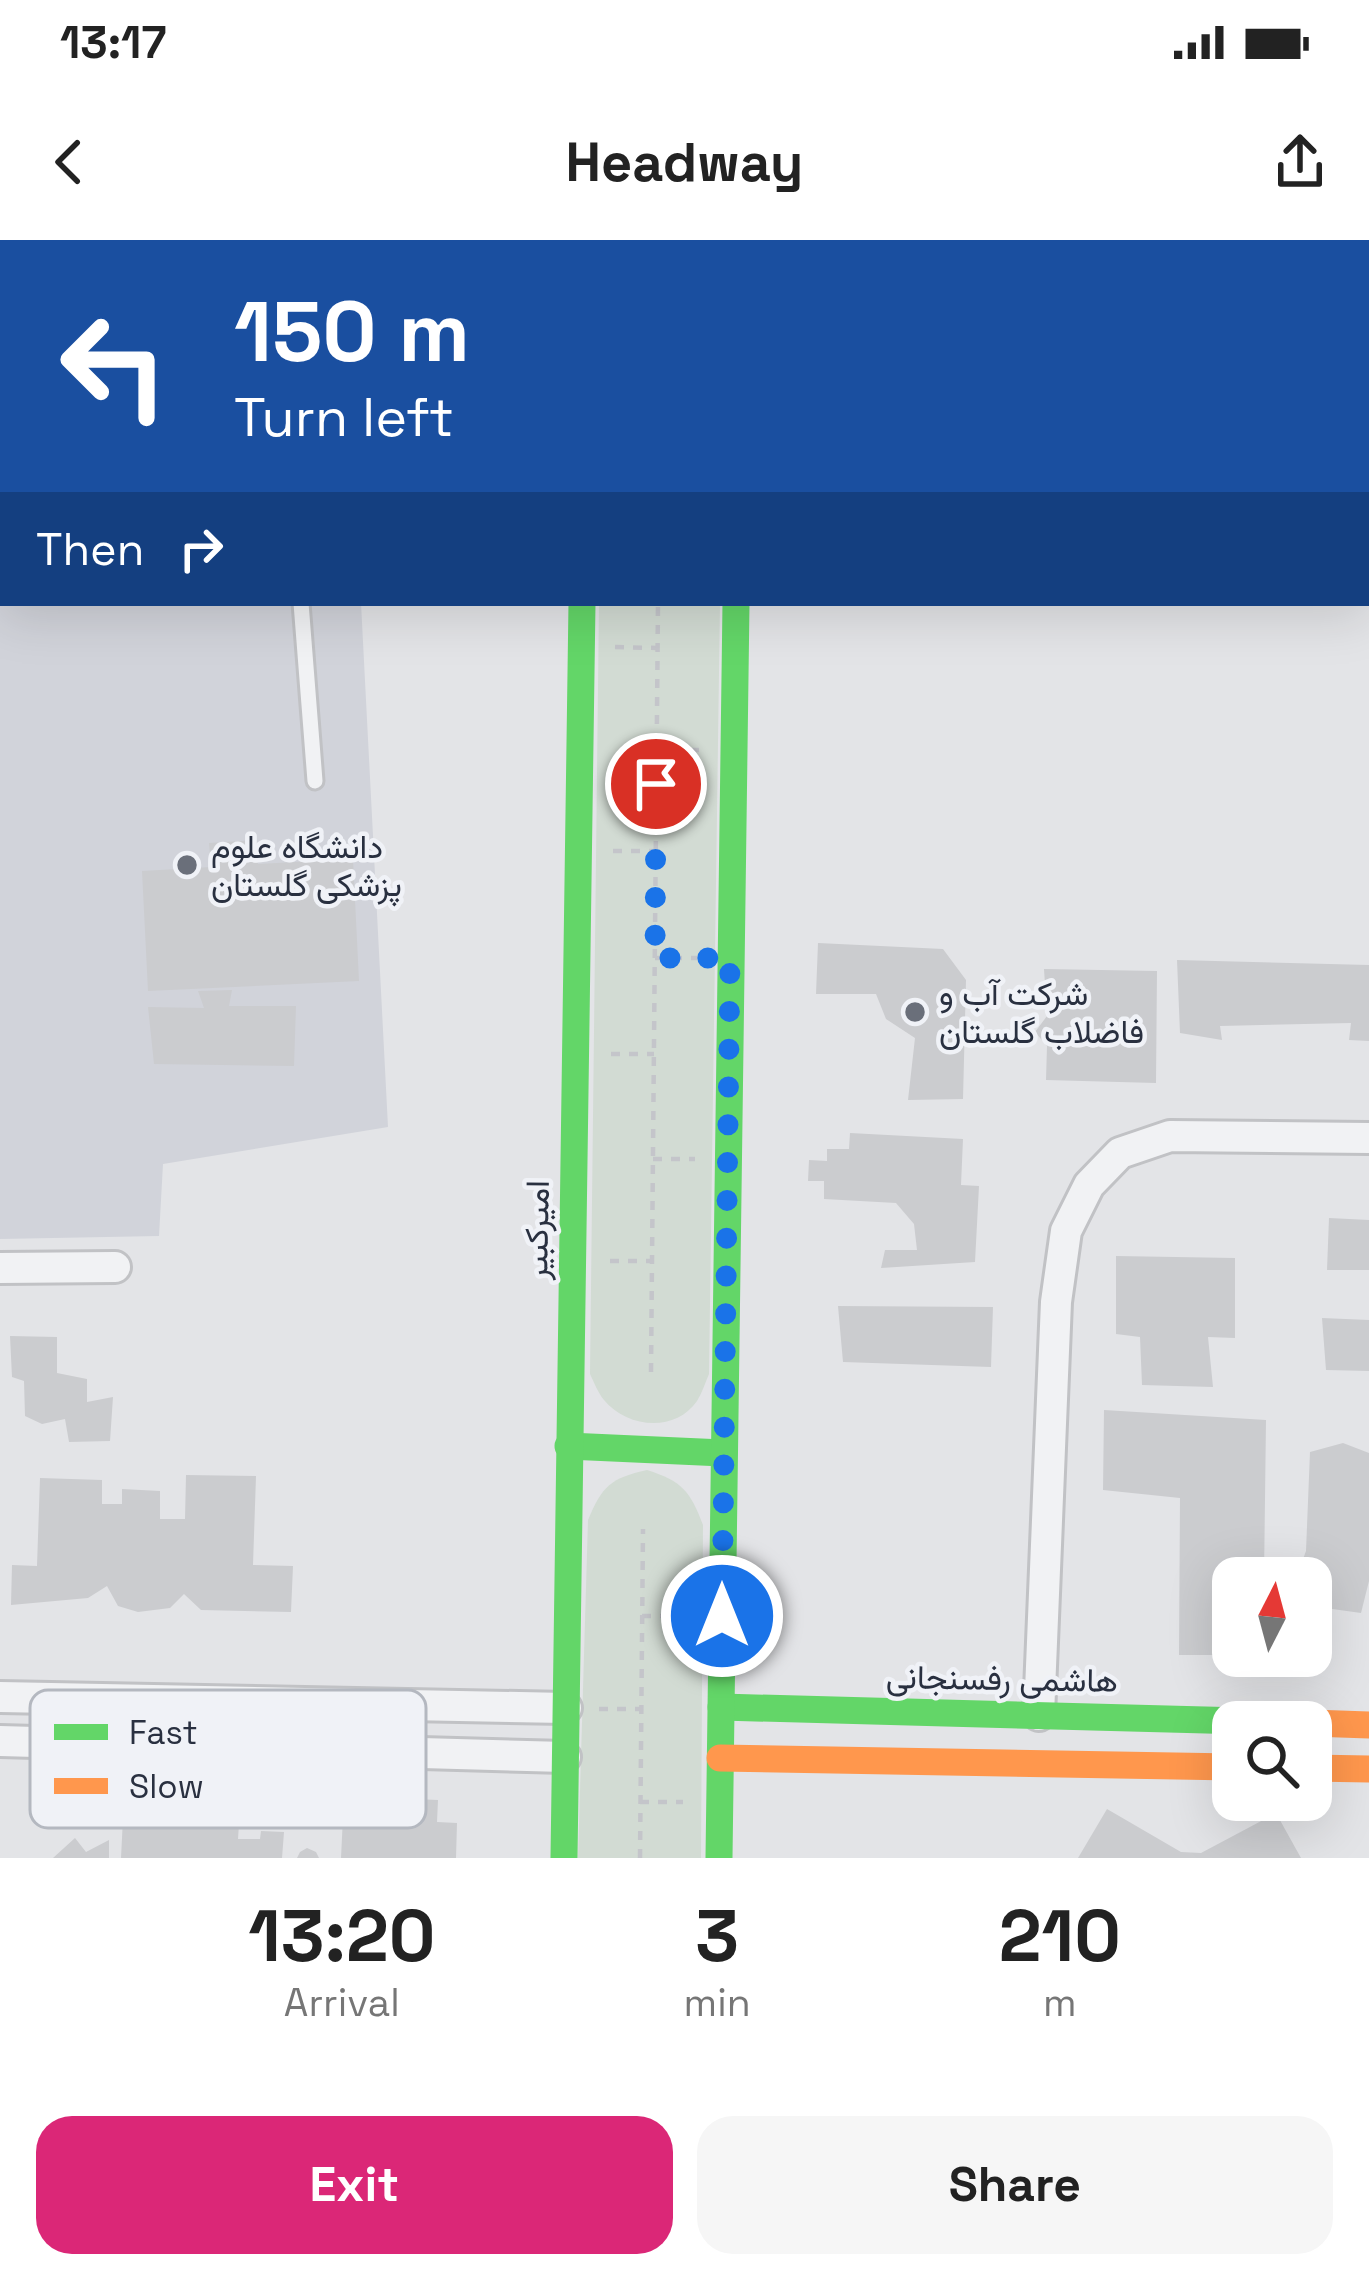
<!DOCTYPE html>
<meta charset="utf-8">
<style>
body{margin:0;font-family:"Space Grotesk",Vazirmatn,sans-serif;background:#f6f6f6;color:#222;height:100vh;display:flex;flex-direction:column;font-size:45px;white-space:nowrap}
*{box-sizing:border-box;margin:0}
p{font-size:39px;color:#767676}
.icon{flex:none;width:66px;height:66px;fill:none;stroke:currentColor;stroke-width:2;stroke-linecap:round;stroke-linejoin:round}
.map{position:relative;height:1618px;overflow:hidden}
.panel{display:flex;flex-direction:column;background:#fff;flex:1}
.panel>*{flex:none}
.top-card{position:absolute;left:0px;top:0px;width:1371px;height:366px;box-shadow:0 12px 48px #0002;background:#1a4fa0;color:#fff;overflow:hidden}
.needle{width:78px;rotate:6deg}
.fabs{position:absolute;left:1212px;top:1317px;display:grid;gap:24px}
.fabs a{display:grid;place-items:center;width:120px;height:120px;border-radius:24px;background:#fff;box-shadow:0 12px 48px #0002;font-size:60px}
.pin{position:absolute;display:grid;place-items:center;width:102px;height:102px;color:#fff;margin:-51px;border:6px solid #fff;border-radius:50%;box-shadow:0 3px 12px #0007}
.me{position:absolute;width:132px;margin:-66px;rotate:0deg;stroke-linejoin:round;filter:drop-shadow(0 0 9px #0008)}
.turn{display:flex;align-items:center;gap:42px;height:252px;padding:0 36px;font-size:54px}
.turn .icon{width:156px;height:156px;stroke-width:2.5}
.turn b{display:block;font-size:84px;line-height:102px}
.then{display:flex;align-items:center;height:114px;padding:0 36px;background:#0003;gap:24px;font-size:45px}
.eta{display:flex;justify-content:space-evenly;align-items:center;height:204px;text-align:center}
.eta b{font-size:72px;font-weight:600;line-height:84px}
.button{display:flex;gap:24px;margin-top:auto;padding:24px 36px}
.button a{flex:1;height:138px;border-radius:36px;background:#db2777;color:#fff;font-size:48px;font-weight:600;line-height:138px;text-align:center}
.button a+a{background:#f6f6f6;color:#222}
.status{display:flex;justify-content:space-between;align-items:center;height:84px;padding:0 60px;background:#fff;direction:ltr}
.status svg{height:33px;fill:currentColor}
header{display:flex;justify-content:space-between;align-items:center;height:156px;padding:0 36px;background:#fff;font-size:54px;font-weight:600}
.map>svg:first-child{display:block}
</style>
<div class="status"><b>13:17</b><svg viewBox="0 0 49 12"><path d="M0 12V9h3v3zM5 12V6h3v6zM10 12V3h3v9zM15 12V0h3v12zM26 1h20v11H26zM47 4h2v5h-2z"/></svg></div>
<header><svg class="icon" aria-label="back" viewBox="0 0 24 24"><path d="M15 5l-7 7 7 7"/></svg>Headway<svg class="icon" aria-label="share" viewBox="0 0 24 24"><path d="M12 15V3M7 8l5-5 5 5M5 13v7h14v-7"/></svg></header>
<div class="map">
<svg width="1369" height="1618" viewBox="0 0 1369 1618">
<rect width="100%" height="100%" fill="#e3e4e7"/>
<polygon fill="#d1d3da" points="0,0 343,0 343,3 3,3 3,363 361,363 388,887 163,924 159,996 0,999"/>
<g fill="#d2dbd3">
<path d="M599 363H720L709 1134C705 1143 702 1153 697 1161 675 1193 627 1188 604 1160 598 1153 594 1142 590 1134Z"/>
<path d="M647 1230C682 1241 690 1251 703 1285L701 1618H578L588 1280C602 1246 611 1238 647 1230Z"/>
</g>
<g fill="#cbcccf">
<polygon points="257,600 258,624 353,619 359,741 148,751 142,631 211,627 209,603"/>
<polygon points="818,703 943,709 966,740 963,859 908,860 915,798 886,779 876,754 816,754"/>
<polygon points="1177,720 1369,725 1369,801 1349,800 1351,783 1220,786 1222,800 1180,793"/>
<polygon points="1044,729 1157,731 1156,843 1046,840 1047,806 1035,792 1047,776"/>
<polygon points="232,750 229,766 296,766 294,826 154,824 148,767 204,768 198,751"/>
<polygon points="850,893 963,899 961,945 979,946 975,1022 881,1028 885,1010 917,1010 914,984 896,963 824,959 824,941 808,941 809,920 827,921 827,909 849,909"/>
<polygon points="1329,978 1369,980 1369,1030 1327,1030"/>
<polygon points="1116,1016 1235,1018 1235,1098 1208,1097 1213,1147 1142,1145 1140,1097 1116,1094"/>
<polygon points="838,1066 993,1067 991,1127 843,1122"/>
<polygon points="1322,1078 1369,1080 1369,1131 1326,1130"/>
<polygon points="10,1096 57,1097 57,1133 87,1139 87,1162 113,1157 110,1201 69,1202 65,1179 42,1184 25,1176 24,1141 12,1137"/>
<polygon points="1104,1170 1266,1180 1264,1338 1233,1338 1233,1415 1179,1415 1180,1258 1103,1250"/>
<polygon points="1343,1203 1369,1213 1369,1341 1361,1373 1311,1366 1311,1338 1296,1338 1306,1311 1310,1212"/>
<polygon points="186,1235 256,1236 253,1325 293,1326 291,1372 201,1370 184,1354 170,1368 138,1372 118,1366 107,1346 88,1358 11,1365 12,1325 37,1326 40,1238 102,1240 102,1264 122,1264 122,1249 160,1251 160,1279 185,1279"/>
<polygon points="344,1556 438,1560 437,1582 457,1583 456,1618 341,1618"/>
<polygon points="1107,1569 1181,1612 1201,1613 1276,1573 1301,1618 1078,1618"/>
<polygon points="123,1578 239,1584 238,1599 260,1599 261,1591 284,1592 282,1618 121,1618"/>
<polygon points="75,1598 86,1612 109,1600 109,1618 53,1618"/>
<polygon points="307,1608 316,1612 319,1618 297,1618 300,1612"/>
</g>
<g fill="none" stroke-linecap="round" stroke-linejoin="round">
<g stroke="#c1c2c5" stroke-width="21">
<g id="lane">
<polyline points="91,0 92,3"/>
<polyline points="301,363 315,541"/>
</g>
</g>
<g stroke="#c1c2c5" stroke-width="36">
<g id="street">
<polyline points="0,1028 115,1027"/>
<polyline points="0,1457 566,1468"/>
<polyline points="1039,1475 1056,1062 1066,991 1089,945 1120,913 1170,896 1369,898"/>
<polyline points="0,1501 565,1517"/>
</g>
</g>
<g stroke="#c4c5ca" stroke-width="4.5" stroke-dasharray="9 9" stroke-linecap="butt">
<polyline points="615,407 657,408"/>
<polyline points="656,510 699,510"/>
<polyline points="613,611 656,611"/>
<polyline points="655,718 697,718"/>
<polyline points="611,814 654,814"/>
<polyline points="653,919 695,919"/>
<polyline points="610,1021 652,1021"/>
<polyline points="651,1132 658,363"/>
<polyline points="642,1376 684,1376"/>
<polyline points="599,1469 641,1469"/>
<polyline points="640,1562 683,1562"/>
<polyline points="640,1618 643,1289"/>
</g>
<use href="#lane" stroke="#f1f2f4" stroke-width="15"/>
<use href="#street" stroke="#f1f2f4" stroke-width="30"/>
<g stroke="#63d668" stroke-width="27">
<polyline points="556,0 558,3"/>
<polyline points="765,3 767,0"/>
<polyline points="568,1206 723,1213"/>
<polyline points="721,1467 1281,1482"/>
<polyline points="564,1618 582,363"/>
<polyline points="719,1618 736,363"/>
</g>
<g stroke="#ff974d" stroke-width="27">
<polyline points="1311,1483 1369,1485"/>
<polyline points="720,1518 1233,1527"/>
<polyline points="1311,1528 1369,1529"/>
</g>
</g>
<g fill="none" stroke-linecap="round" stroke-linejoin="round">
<polyline stroke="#1a73e8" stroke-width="21" stroke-dasharray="0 37.8" points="656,544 655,718 730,718 722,1376"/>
</g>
<g fill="#6a6f7a" stroke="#f0f2f7" stroke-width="4.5">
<circle cx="187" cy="625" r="12"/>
<circle cx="915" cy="772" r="12"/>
</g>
<g text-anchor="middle" stroke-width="9" stroke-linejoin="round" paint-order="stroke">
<g font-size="33" fill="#293040" stroke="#f0f2f7" text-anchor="start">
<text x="211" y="618">دانشگاه علوم<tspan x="211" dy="38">پزشکی گلستان</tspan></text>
<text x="939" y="765">شرکت آب و<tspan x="939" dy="38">فاضلاب گلستان</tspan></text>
</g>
<g font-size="33" fill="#293040" stroke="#f0f2f7">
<text transform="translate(536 990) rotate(-89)" y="12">امیرکبیر</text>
<text transform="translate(1002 1438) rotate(1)" y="12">هاشمی رفسنجانی</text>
</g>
</g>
<rect x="30" y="1450" width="396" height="138" rx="18" fill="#f0f2f7" stroke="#b4b8c0" stroke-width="3"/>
<rect x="54" y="1484" width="54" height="16" fill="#63d668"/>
<rect x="54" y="1538" width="54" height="16" fill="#ff974d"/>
<g font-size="33" fill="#293040">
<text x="129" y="1504">Fast</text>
<text x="129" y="1558">Slow</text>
</g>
</svg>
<div class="fabs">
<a><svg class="needle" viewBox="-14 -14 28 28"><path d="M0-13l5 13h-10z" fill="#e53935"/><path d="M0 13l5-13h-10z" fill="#767676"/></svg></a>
<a><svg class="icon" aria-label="search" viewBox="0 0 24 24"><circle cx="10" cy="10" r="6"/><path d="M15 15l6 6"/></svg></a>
</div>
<div class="pin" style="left:656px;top:544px;background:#d93025"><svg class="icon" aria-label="arrive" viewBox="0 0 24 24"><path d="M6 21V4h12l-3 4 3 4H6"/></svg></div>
<svg class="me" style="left:722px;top:1376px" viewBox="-20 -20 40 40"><circle r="17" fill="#1a73e8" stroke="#fff" stroke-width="3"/><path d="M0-11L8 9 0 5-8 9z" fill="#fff"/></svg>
<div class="top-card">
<div class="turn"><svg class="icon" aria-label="left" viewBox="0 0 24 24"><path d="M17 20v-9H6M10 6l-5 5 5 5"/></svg><div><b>150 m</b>Turn left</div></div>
<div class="then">Then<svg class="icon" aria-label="right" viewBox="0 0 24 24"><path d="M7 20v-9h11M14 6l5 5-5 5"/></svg></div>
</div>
</div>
<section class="panel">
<div class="eta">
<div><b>13:20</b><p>Arrival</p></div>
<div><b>3</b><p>min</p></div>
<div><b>210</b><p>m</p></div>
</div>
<div class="button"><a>Exit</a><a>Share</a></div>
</section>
